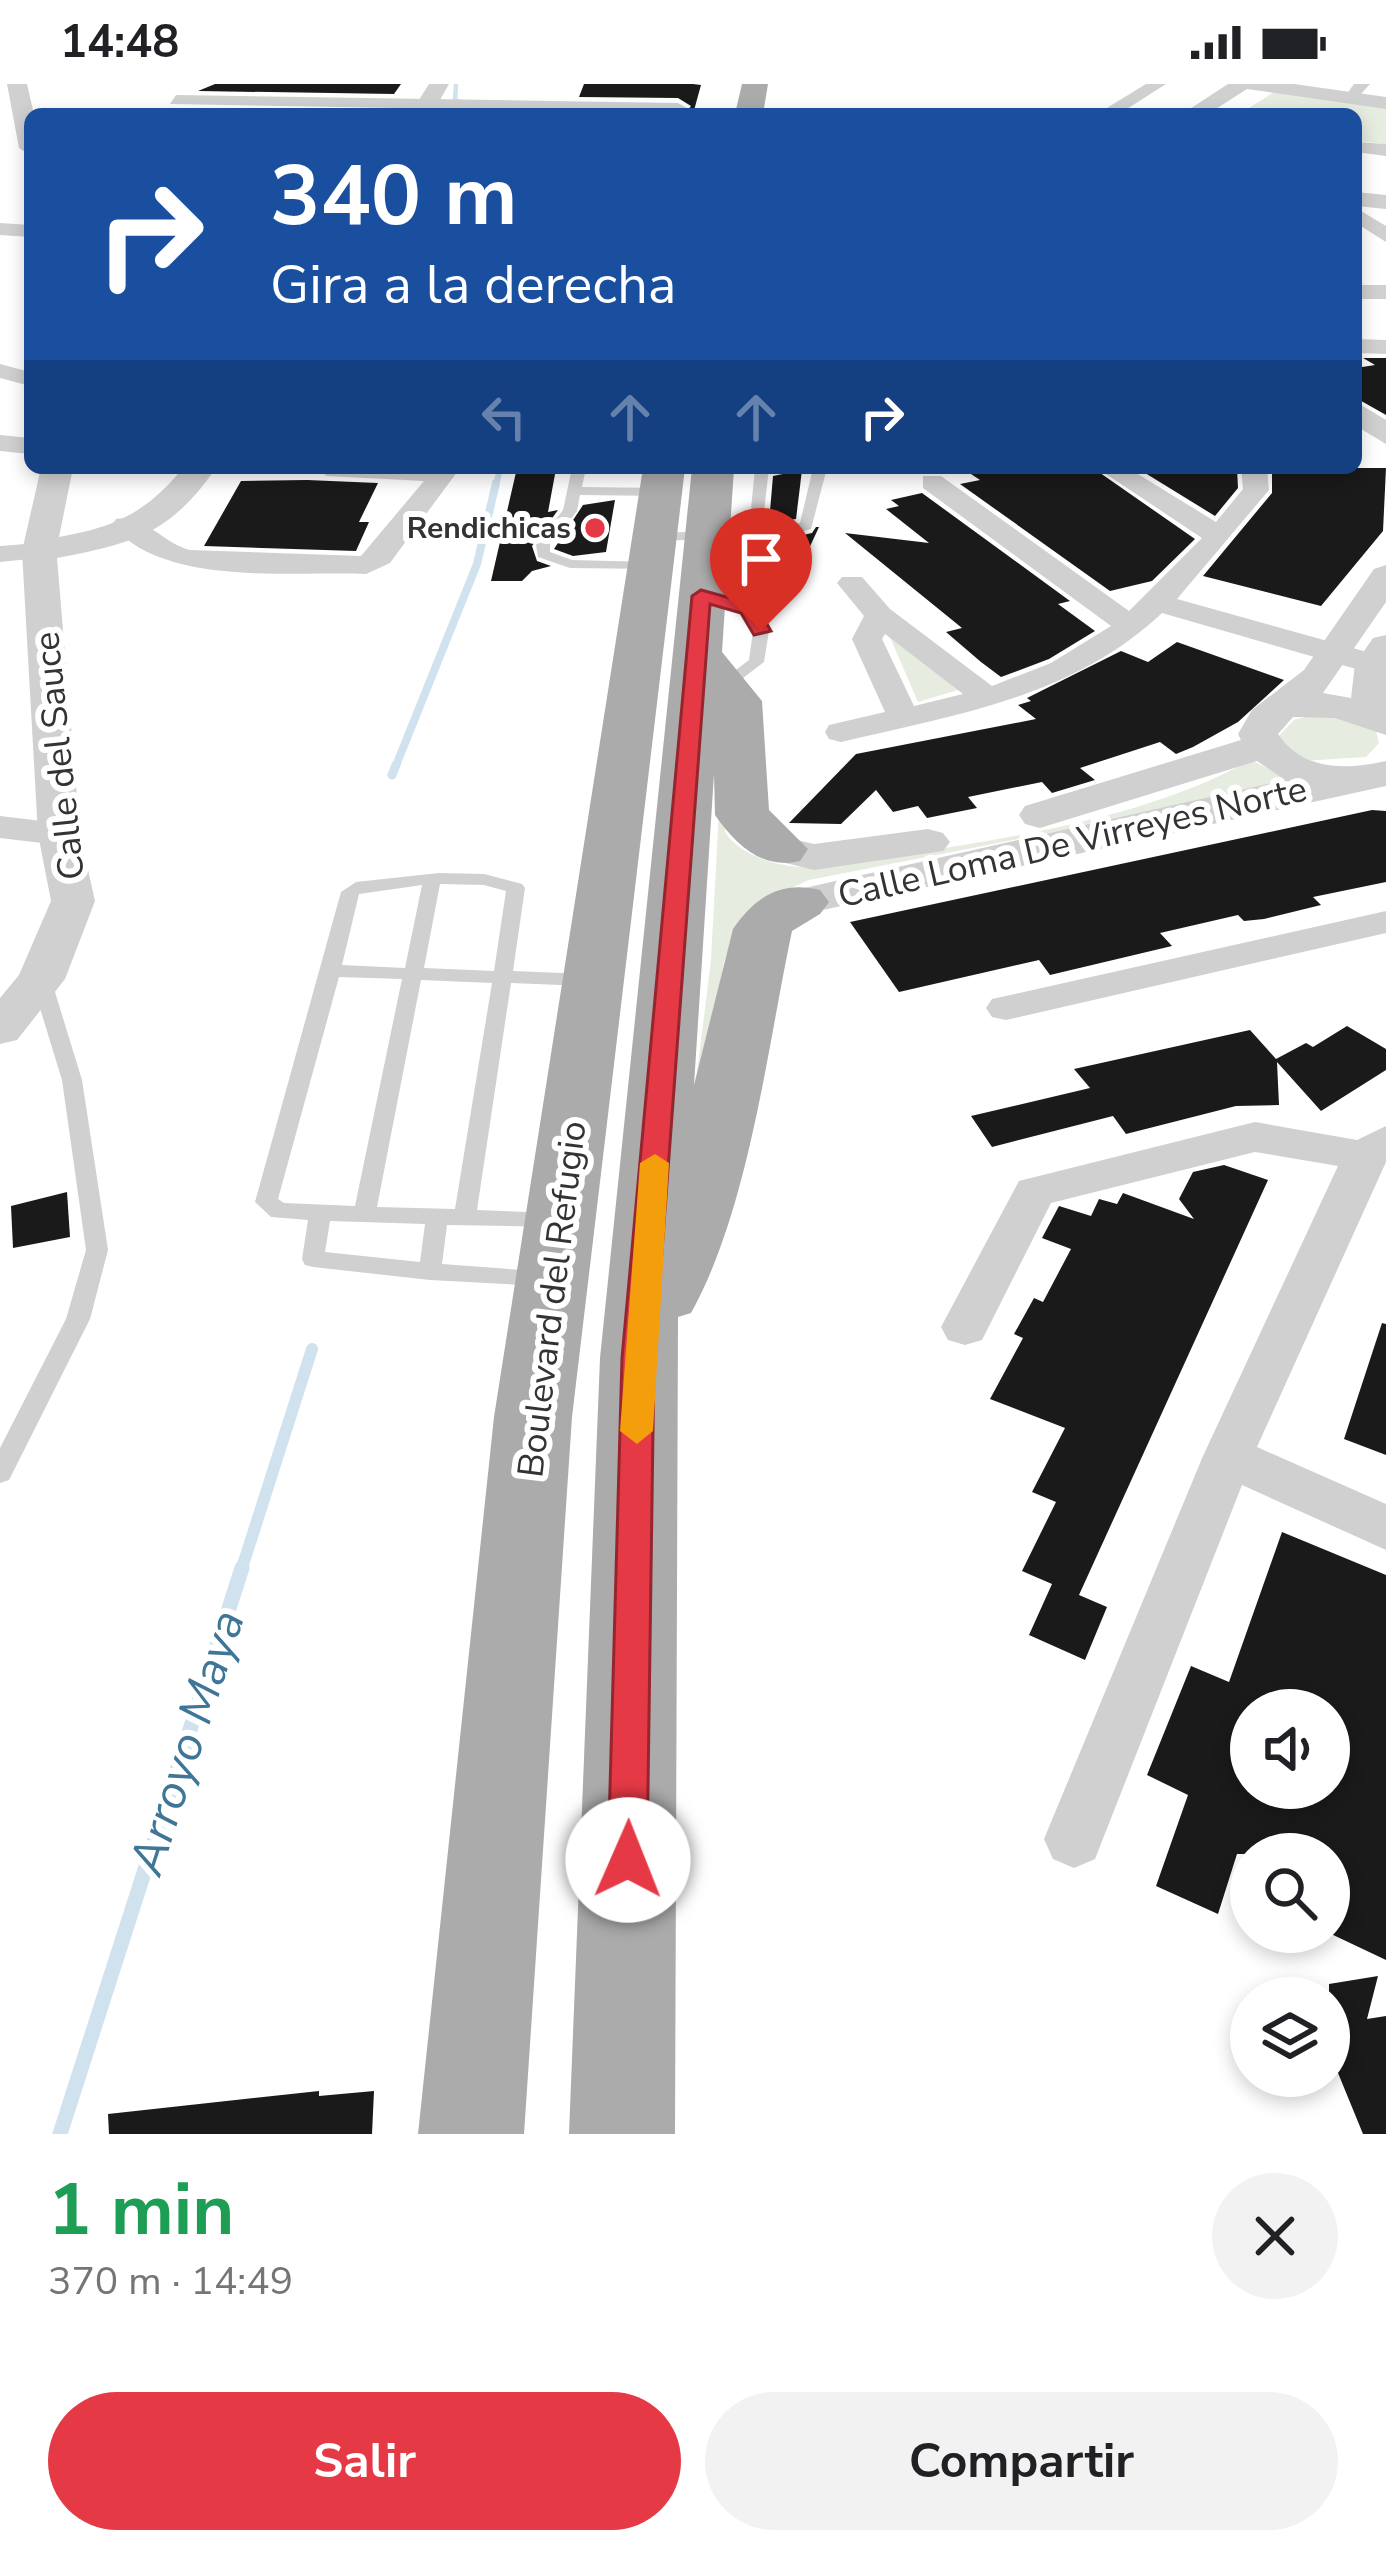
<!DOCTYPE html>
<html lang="es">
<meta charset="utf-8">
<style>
body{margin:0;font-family:"Nunito Sans",sans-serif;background:#f2f2f2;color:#202124;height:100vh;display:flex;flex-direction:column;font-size:45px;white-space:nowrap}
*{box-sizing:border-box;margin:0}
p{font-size:39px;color:#757577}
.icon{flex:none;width:66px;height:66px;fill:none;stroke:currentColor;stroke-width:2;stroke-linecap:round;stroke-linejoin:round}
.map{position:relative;height:2050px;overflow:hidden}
.side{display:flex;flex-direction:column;background:#fff;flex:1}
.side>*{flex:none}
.guide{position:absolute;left:24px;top:24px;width:1338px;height:366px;border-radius:18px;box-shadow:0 6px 18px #0003;background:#1a4fa0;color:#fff;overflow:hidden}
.controls{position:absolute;left:1230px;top:1605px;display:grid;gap:24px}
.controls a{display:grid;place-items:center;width:120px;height:120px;border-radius:50%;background:#fff;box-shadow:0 6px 18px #0003;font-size:60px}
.pin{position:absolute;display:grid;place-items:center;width:102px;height:102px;color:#fff;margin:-123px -51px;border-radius:50% 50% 50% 0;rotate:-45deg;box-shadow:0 0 12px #0007}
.pin .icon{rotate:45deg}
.me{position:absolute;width:132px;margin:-66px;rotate:1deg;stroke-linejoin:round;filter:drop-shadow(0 0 9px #0008)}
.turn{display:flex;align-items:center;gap:42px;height:252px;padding:0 48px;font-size:54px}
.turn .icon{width:156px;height:156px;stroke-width:2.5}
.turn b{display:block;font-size:84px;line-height:102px}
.lanes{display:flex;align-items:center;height:114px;padding:0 48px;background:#0003;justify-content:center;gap:60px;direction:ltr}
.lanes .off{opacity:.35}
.round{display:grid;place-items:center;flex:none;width:126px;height:126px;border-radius:63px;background:#f2f2f2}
.overview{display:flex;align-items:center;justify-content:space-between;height:204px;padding:0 48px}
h1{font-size:72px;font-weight:700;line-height:90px;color:#1e9e55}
.action{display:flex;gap:24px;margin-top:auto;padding:24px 48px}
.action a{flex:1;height:138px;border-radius:72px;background:#e63946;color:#fff;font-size:48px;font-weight:700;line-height:138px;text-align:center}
.action a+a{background:#f2f2f2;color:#202124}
.status{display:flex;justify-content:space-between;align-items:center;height:84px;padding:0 60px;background:#fff;direction:ltr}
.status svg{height:33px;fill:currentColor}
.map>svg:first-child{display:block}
</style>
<div class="status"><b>14:48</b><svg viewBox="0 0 49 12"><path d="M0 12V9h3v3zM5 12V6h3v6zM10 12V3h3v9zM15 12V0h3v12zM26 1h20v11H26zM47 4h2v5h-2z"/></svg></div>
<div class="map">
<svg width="1386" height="2050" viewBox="0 0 1386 2050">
<rect width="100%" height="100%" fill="#fff"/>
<g fill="#e6ecdf">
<polygon points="1277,6 1386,21 1386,60 1356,57 1356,30 1240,30"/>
<polygon points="889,551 958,606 918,618"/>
<path d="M725 615V748C740 772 779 783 806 783 840 783 874 775 907 770 1021 752 1150 732 1251 676L1298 700 809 796C766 814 739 833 724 878L683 1102 711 876Z"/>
<polygon points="1333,626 1376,647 1379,659 1366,673 1302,677 1275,656 1294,636"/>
</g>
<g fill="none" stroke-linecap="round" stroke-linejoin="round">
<polyline stroke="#cfe2ee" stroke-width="4.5" points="456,0 455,16 486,30"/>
<polyline stroke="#cfe2ee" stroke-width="6" points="496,402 500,384"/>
<polyline stroke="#cfe2ee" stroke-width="8" points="395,684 477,480 496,399"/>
<polyline stroke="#cfe2ee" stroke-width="9" points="392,691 396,681"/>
<polyline stroke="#cfe2ee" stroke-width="12" points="241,1487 312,1265"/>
<polyline stroke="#cfe2ee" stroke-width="15" points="60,2050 242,1484"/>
</g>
<g fill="#1a1a1a" fill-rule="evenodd">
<polygon points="215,0 401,0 394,10 198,7"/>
<polygon points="584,0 693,0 701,1 693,30 685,30 691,22 678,14 579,13"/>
<polygon points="180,25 383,28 175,30"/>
<polygon points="1363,274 1386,274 1386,331 1356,314 1356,284 1375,281"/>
<polygon points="517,384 556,385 548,428 558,426 532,462 537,477 551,482 532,487 522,497 491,497"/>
<polygon points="962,384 1093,384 1195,455 1152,497 1110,507 960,400 980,396"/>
<polygon points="1137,384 1237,384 1238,404 1215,432"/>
<polygon points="1272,384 1386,384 1383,447 1321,522 1203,492 1272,409"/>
<polygon points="802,386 796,435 769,439 773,392"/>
<polygon points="307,396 378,399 359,438 369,438 356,467 204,462 241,397"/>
<polygon points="922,409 1070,517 1058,520 1095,547 1049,575 1001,593 981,578 946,548 962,544 845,449 929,459 886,425 899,422 891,416"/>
<polygon points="615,416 606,468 573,472 554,465 583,421"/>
<polygon points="816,443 819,443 799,486 771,486 772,458 812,449"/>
<polygon points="1177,558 1284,596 1238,638 1193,663 1176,670 1160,658 1080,684 1095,696 1052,709 1042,698 968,713 977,724 927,734 918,722 893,728 876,706 841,740 789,739 856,670 1036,635 1018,621 1031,617 1027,614 1121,567 1148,578"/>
<polygon points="1372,726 1386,727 1386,798 1313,813 1321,821 1264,835 1244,837 1238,831 1160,849 1172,862 1050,891 1039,876 899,908 850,838"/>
<polygon points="1347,942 1386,965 1386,986 1321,1027 1277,978 1279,1021 1236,1022 1126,1050 1113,1032 992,1063 971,1032 1090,1004 1074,985 1250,946 1276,975 1306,959 1313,963"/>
<polygon points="1224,1081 1268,1096 1079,1511 1107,1523 1085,1576 1029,1551 1052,1500 1022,1487 1056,1418 1032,1408 1065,1344 990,1315 1023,1254 1014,1250 1034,1214 1043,1218 1071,1165 1042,1154 1059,1122 1091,1132 1099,1115 1117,1120 1123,1109 1194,1135 1179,1115 1193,1088"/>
<polygon points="67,1108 70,1153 13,1164 11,1122"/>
<polygon points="1382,1239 1386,1240 1386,1371 1344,1355"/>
<path d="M1282 1448 1386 1491V1876L1329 1849V1770H1237L1218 1830 1156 1802 1188 1711 1147 1691 1191 1582 1229 1598ZM1251 1626H1329V1704H1251Z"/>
<polygon points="1378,1892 1367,1935 1386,1932 1386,2050 1363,2050 1329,1967 1329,1900"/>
<polygon points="319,2007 319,2012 374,2007 372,2050 109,2050 108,2030"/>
</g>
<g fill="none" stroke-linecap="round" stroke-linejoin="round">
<g fill="#d0d0d0" fill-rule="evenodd">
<polygon points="572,384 586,384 582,403 661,404 668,408 661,412 580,411 577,427 550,461 550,468 572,476 650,478 655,479 655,485 570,484 538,473 536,461 563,426"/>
<polygon points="755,384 769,384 762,445 800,439 813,384 827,384 811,445 782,453 762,454 760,470 745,481 704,484 699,483 699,477 737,474 746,468 748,454 656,457 649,453 656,449 749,446"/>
<polygon points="701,507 754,522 769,547 764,578 730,604 718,604 716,601 749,576 753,547 743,528 696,514 694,511"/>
<path d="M439 789 484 790 522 800 525 804 513 887 586 890 596 896 586 902 511 899 477 1126 553 1129 561 1131 564 1137 561 1143 447 1141 442 1180 549 1188 553 1194 549 1200 541 1202 430 1196 313 1183 305 1181 302 1175 308 1136 271 1133 255 1118 341 808 356 798ZM440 800 484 801 506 807 494 887 424 884ZM422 801 405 884 342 881 359 810ZM339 893 402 895 355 1122 284 1119 278 1115ZM421 896 492 899 455 1125 377 1123ZM330 1137 425 1140 420 1178 325 1168Z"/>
<polygon points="41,889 51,895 82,996 108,1166 90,1235 9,1396 0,1399 0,1364 66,1235 86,1166 62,996 31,895"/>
</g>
<g fill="#d0d0d0" fill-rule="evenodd">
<polygon points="1146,0 1166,0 1119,30 1097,30"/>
<polygon points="1354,0 1370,0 1352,20 1343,15"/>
<polygon points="176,11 678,19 687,24 678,29 170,20"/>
<polygon points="1356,58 1386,60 1386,72 1356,68"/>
<polygon points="1356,124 1386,142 1386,158 1356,139"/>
<polygon points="0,139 30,141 30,153 0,151"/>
<rect x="1356" y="201" width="30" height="14"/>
<polygon points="1356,255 1386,256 1386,270 1356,269"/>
<polygon points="0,280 30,288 30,302 0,294"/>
<polygon points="0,351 30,354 30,370 0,367"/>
<path d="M314 384H460L390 479 366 490C291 487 163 503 112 441L116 435C143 429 164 460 190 466L361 472 424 397 327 392Z"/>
<path d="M1097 384H1128L1216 438 1243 405 1241 384H1267L1269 406 1177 515 1385 573V587H1363L1162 529C1073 613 956 631 841 658L829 655 825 648 829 641 885 628 852 555 864 532 837 499 842 493H862L890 525 992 602 1051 579 1111 542 923 404V392H941L1129 527 1202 454ZM885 550 963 610 914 622 882 555Z"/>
<polygon points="39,459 53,467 49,473 0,478 0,462"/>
<polygon points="0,732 59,739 77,750 59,761 0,754"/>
<polygon points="1386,827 1386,849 1006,936 992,933 986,924 992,915 1006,912"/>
<polygon points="1255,1038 1357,1056 1386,1042 1386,1078 1257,1363 1386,1420 1386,1466 1242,1401 1095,1775 1074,1784 1053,1775 1044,1755 1203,1372 1338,1082 1255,1068 1051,1119 982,1256 965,1261 948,1256 941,1243 1019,1097"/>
</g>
<g fill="#d0d0d0" fill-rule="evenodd">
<polygon points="7,0 27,0 34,30 30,71 19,64"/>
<polygon points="429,0 449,0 432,30 410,30"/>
<polygon points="1228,0 1294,0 1386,13 1386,25 1247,5 1208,30 1182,30"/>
<polygon points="1356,108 1386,111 1386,125 1356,122"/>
<polygon points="1356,318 1386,336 1386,360 1356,342"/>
<path d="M41 384H73L59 453C115 443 146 429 183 384H216C169 451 134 459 57 474L80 750 95 817 65 895 17 956 0 960V914L19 891 51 817 38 750 22 467Z"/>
<path d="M1386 481V518L1323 609 1351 614 1355 580 1373 554 1386 551V651L1335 634 1293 633 1278 650C1302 687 1347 686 1386 677V702L800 831 784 828 778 818 784 808 800 805 1285 696 1257 677 1040 744 1025 740 1019 731 1025 722 1241 656 1238 650 1252 626 1304 586 1374 485Z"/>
<polygon points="928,745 943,749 950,758 943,767 814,786 765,774 758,765 765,756 780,752 814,760"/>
</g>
<g fill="#ababab" fill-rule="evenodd">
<polygon points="742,0 768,0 763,30 735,30"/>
<polygon points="643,384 685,384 572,1333 524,2050 418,2050 494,1333"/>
<path d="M692 384H734L722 568 762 617 769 726 808 765 800 777C762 786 736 761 715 731L714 690 694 1001 733 845C755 813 781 796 820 806L829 818 820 830 792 847C767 965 749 1125 691 1229L678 1233 675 2050H569L600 1274Z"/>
</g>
</g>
<polygon fill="#e63946" stroke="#96252e" stroke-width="3" points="701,506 756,521 771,547 754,551 741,529 710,520 654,1274 647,1776 642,1789 628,1795 614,1789 608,1776 622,1274 692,512"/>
<polygon fill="#f59e0b" points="655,1070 669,1079 653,1347 637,1360 620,1347 640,1079"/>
<circle fill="#e63946" stroke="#fff" stroke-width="4.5" cx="595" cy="444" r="12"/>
<g text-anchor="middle" stroke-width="12" stroke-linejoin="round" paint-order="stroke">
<g font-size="30" font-weight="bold" fill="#333" stroke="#fff" text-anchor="end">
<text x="571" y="454">Rendichicas</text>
</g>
<g font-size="36" fill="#333" stroke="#fff">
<text transform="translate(58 672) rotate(-96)" y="13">Calle del Sauce</text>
<text transform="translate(1072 757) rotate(-13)" y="13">Calle Loma De Virreyes Norte</text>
<text transform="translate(551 1215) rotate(-83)" y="13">Boulevard del Refugio</text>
</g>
<g font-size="48" font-style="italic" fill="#3f7597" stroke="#fff">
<text transform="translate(186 1658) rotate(-72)" y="17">Arroyo Maya</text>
</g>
</g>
</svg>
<div class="controls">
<a><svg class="icon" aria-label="sound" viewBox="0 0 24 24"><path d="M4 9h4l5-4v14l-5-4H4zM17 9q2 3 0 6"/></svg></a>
<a><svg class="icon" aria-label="search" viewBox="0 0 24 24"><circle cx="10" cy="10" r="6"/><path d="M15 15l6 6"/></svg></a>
<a><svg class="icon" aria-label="layers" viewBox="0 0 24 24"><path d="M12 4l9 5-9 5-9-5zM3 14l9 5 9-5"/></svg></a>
</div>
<div class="pin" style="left:761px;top:547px;background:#d93025"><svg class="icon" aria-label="arrive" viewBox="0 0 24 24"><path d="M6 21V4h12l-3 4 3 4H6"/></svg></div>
<svg class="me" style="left:628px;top:1776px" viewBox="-20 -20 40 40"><circle r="19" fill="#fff"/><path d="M0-13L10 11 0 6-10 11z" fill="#e63946"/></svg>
<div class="guide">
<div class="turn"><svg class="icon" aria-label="right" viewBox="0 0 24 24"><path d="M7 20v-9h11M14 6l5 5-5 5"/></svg><div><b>340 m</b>Gira a la derecha</div></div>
<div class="lanes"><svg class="icon off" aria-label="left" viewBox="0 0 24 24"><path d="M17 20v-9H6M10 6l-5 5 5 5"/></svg><svg class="icon off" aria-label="ahead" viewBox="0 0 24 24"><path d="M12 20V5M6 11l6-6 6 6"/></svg><svg class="icon off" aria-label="ahead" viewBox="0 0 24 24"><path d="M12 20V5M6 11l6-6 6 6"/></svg><svg class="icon" aria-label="right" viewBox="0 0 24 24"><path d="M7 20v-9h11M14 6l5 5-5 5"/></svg></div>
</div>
</div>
<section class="side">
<div class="overview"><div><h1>1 min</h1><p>370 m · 14:49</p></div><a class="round"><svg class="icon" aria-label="close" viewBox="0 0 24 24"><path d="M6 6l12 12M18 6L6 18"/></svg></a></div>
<div class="action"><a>Salir</a><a>Compartir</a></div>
</section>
